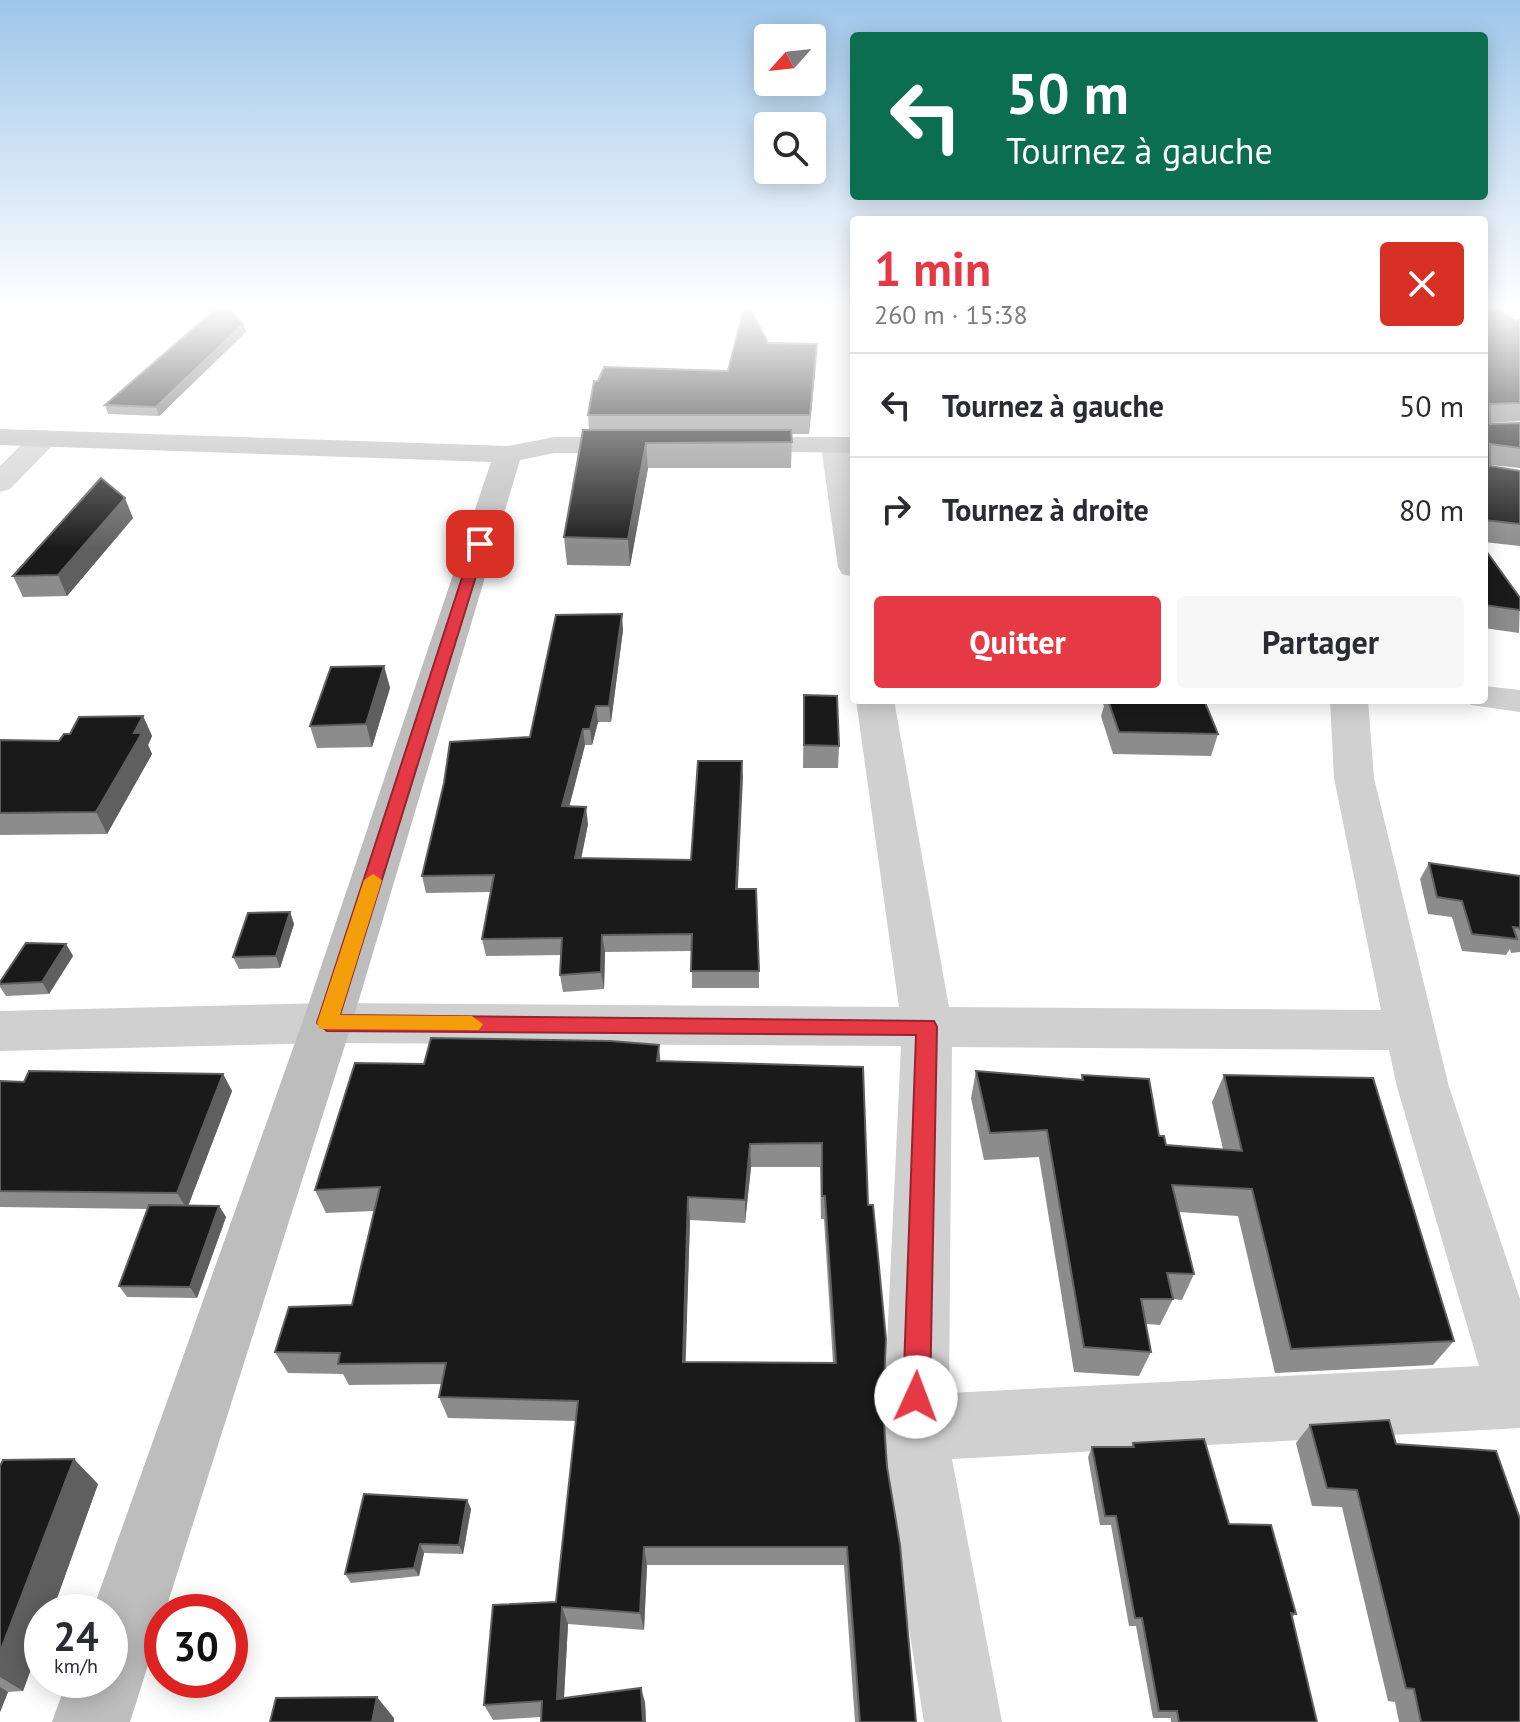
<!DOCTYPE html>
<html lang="fr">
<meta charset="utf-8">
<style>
body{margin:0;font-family:"PT Sans",sans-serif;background:#f7f7f7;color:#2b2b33;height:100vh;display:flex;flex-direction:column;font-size:30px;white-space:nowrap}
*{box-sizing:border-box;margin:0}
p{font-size:26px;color:#7c7c81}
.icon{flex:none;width:44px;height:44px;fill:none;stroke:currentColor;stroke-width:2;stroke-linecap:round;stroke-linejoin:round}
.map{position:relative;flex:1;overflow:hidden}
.sheet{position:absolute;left:850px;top:216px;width:638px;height:488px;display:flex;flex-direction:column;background:#fff;border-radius:8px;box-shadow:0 4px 20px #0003}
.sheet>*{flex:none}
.hud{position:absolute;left:850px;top:32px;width:638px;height:168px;border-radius:8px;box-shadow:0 4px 20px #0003;background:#0b6e4f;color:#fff;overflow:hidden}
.needle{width:52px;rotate:243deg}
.buttons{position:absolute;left:754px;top:24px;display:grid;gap:16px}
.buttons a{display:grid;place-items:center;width:72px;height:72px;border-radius:8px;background:#fff;box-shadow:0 4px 20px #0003;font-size:40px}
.speed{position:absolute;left:24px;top:1594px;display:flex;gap:16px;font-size:40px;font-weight:700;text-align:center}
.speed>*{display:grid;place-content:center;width:104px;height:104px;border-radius:50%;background:#fff;box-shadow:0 4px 20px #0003;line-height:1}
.speed small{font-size:20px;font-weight:400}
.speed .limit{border:12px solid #d22;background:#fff;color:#111}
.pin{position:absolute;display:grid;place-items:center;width:68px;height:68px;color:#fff;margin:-34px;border-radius:16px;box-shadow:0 4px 12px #0006}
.me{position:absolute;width:88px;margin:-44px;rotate:2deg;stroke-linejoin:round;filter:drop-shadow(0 0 6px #0008)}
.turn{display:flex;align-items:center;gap:28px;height:168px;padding:0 24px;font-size:36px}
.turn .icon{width:104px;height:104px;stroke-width:2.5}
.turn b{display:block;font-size:56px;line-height:68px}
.round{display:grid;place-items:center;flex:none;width:84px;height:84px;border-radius:8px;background:#f7f7f7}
.summary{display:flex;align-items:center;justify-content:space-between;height:136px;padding:0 24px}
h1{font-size:48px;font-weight:700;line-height:60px;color:#e63946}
.action{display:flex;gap:16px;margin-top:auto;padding:16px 24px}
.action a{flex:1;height:92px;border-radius:8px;background:#e63946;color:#fff;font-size:32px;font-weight:700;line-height:92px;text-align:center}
.action a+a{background:#f7f7f7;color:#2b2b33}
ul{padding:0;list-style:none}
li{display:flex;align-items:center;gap:24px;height:104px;padding:0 24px;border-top:2px solid #e1e1e2}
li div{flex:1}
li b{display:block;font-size:30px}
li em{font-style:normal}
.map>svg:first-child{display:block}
</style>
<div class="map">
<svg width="1520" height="1722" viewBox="0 0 1520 1722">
<rect width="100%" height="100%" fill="#fff"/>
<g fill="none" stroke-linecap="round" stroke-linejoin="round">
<g fill="#d0d0d0" fill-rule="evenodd">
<polygon points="44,430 54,432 58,438 54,444 10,489 0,492 0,466 34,432"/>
<path d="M835 438 845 440C863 466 854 544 854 577L842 574 838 567 821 446 825 440Z"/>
<polygon points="1484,686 1520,690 1520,712 1471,705 1467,700 1484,700"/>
<path d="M856 700H894L949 1007 1381 1010 1334 778 1330 700H1368L1374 778 1449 1087 1520 1299V1428L952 1459 1002 1722H924L886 1486 883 1428 901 1046 327 1043 0 1051V1011L327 1003 899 1007ZM952 1047 1389 1050 1397 1087 1479 1366 949 1393Z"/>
</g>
<g fill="#bdbdbd" fill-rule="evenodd">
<polygon points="0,429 508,446 554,437 640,437 650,439 654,445 650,451 640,453 554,453 520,460 352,1023 130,1722 52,1722 67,1680 110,1680 110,1612 92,1612 302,1023 491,462 0,445"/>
<polygon points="732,437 854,437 854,453 722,451 718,445 722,439"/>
</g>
</g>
<g fill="#8c8c8c" fill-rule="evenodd">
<polygon points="1484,309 1516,320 1520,320 1520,421 1490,423 1490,424 1520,423 1520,468 1490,465 1490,466 1520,471 1520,546 1484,542"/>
<polygon points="243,324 246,332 159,416 108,414 105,405"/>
<polygon points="768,343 817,344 809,434 792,434 791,468 648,468 630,566 567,565 564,537 589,430 588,415 728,371"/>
<polygon points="133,518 67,596 23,597 13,576"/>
<polygon points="1484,548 1520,598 1519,633 1484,628"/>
<polygon points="623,630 611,722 598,722 592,745 585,745 569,807 588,824 581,858 691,860 742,761 737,889 759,971 759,988 692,988 692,951 605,952 604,989 563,992 560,975 561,955 486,956 482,939 491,892 426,893 422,876 530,737"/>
<polygon points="384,666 390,688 372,747 317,748 310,726"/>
<polygon points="804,695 839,746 838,768 803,768"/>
<polygon points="1101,700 1204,700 1218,734 1211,756 1113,754 1101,716 1104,706"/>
<polygon points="143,716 152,736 148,745 152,754 107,834 0,835 0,740 59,741 70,734"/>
<polygon points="1429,863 1520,876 1520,952 1511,953 1510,949 1506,955 1462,951 1452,917 1428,914 1420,879"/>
<polygon points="290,912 294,924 280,968 239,969 233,957"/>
<polygon points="66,944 73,956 49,994 6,996 0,987 0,982"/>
<path d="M661 1061 863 1067 868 1205 883 1407 887 1467 916 1722H855L844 1565H647L644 1630 568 1624 564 1698 645 1702 646 1722H541V1717L493 1720 484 1705 556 1602 576 1421 448 1418 439 1397 442 1384 349 1385 343 1374 288 1373 275 1352 352 1305 374 1211 326 1213 315 1190 424 1064ZM751 1167H820L821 1219H824L833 1363 685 1362 690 1220 745 1223Z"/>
<polygon points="976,1071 1081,1080 1082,1075 1159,1136 1166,1145 1223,1149 1212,1102 1224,1075 1454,1341 1433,1365 1275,1373 1238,1216 1179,1212 1194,1274 1182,1300 1173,1299 1160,1325 1146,1324 1151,1352 1139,1376 1074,1372 1039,1157 984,1160 971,1098"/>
<polygon points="223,1074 232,1091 188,1206 219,1206 226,1217 197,1298 127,1297 119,1286 148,1209 0,1207 0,1081 24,1082"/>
<polygon points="1310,1425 1396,1444 1520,1722 1399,1722 1395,1702 1388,1701 1342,1507 1312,1506 1296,1443"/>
<polygon points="1133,1443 1229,1524 1296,1614 1292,1617 1317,1722 1171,1722 1171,1718 1153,1718 1136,1626 1129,1626 1111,1525 1100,1525 1088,1457 1092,1447 1131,1447"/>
<polygon points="0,1466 98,1484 52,1612 42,1612 42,1639 23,1691 8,1692 0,1712"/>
<polygon points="467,1500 471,1509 463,1554 424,1553 419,1576 351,1583 345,1574"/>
</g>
<g fill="#5f5f5f">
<polygon points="243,324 246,332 159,416 156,407"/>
<polygon points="817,344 816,361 809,434 810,415"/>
<polygon points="646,443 648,468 630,566 628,539"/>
<polygon points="125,498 133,518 67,596 58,575"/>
<polygon points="622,614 623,630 611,722 609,706"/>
<polygon points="384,666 390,688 372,747 366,724"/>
<polygon points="596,706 598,722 592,745 590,729"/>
<polygon points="143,716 152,736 148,745 152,754 107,834 96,812"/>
<polygon points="583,729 585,745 565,823 562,806"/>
<polygon points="742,761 743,778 737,906 736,889"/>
<polygon points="586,807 588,824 578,875 575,858"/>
<polygon points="290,912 294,924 280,968 276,956"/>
<polygon points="602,935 605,952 604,989 601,972"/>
<polygon points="66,944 73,956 49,994 42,982"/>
<polygon points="659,1045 661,1069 657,1061"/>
<polygon points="223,1074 232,1091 187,1209 177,1193"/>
<polygon points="750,1144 751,1167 745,1223 745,1200"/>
<polygon points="688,1197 690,1220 685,1383 683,1362"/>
<polygon points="219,1206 226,1217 197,1298 190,1287"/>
<polygon points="74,1459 98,1484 52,1612 42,1612 42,1639 23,1691 0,1677 0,1652"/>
<polygon points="467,1500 471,1509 463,1554 459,1545"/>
<polygon points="420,1544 424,1553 419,1576 414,1568"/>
<polygon points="644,1547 647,1565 644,1630 640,1613"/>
<polygon points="562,1607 568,1624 563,1714 557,1699"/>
<polygon points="0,1687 8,1692 0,1712"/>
<polygon points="641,1688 645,1702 646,1722 643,1722"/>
<polygon points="377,1697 394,1718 394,1722 372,1722"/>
</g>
<g fill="#1a1a1a" stroke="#5f5f5f" stroke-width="2" fill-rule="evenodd">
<polygon points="217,308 229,308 243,324 156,407 105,405"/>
<polygon points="744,308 750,308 768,343 817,344 810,415 588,415 594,381 598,381 604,367 728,371"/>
<polygon points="1495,308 1516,320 1520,320 1520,403 1490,404 1490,424 1520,423 1520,448 1490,444 1490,466 1520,471 1520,524 1484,520 1484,309"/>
<polygon points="583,430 791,430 792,442 646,443 628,539 564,537"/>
<polygon points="101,478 125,498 58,575 13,576"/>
<polygon points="1484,548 1520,598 1520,610 1484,605"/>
<polygon points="622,614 609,706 596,706 590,729 583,729 562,806 586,807 575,858 691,860 698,761 742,761 736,889 756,889 759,971 691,971 692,934 602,935 601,972 560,975 562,938 482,939 494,875 422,876 444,783 450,742 530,737 556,615"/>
<polygon points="384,666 366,724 310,726 331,667"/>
<polygon points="804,695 837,696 839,746 804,745"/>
<polygon points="1108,700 1204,700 1218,734 1119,732"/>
<polygon points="143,716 134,733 142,733 96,812 0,813 0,740 59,741 64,734 70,734 79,717"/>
<polygon points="1429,863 1520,876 1520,930 1520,928 1513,927 1517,939 1472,934 1462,901 1437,897"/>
<polygon points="290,912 276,956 233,957 248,913"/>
<polygon points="26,943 66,944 42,982 0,984 0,982"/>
<path d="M431 1038 610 1041 659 1045 657 1061 863 1067 868 1205H873L886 1339 883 1407 887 1467 900 1545 916 1722H860L847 1547H644L640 1613 562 1607 557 1699 641 1688 643 1722H541L542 1701 484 1705 493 1605 556 1602 578 1401 439 1397 446 1363 338 1364 340 1353 275 1352 289 1307 352 1305 380 1187 315 1190 355 1063 424 1064ZM822 1143V1196H825L836 1363 683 1362 688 1197 745 1200 750 1144Z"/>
<polygon points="29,1071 223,1074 177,1193 0,1191 0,1081 24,1082"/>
<polygon points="976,1071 1083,1080 1082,1075 1149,1079 1159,1136 1164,1136 1166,1145 1242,1151 1224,1075 1373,1078 1454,1341 1291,1349 1252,1189 1172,1185 1194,1274 1167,1273 1173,1299 1141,1299 1151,1352 1084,1347 1047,1130 990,1133"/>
<polygon points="149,1205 219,1206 190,1287 119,1286"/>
<polygon points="1389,1420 1396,1444 1496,1451 1520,1519 1520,1722 1421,1722 1414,1689 1406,1688 1357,1490 1327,1488 1310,1425"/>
<polygon points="1204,1439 1229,1524 1271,1525 1296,1614 1291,1613 1317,1722 1179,1722 1177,1711 1159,1711 1142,1618 1135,1618 1116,1516 1105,1516 1092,1447 1134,1447 1133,1443"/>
<polygon points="74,1459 0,1652 0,1466 3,1460"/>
<polygon points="364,1494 467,1500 459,1545 420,1544 414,1568 345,1574"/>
<polygon points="377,1697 372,1722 270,1722 276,1698"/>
</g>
<linearGradient id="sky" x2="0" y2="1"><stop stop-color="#9ec6ea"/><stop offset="0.56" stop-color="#fff"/><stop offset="1" stop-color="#fff" stop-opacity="0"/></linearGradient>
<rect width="1520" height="549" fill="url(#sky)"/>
<polygon fill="#e63946" stroke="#96252e" stroke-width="2" points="480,540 486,544 340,1015 934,1021 937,1027 930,1397 926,1406 916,1410 907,1406 903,1397 916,1035 327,1031 317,1023 473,544"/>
<polygon fill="#f59e0b" points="373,874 382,880 340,1015 472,1016 483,1024 479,1030 320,1029 317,1023 364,880"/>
</svg>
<div class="buttons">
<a><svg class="needle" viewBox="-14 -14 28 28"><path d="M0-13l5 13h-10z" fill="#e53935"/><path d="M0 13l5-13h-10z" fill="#7c7c81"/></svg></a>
<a><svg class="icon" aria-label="search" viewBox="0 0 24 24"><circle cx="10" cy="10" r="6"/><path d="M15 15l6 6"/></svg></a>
</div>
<div class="speed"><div>24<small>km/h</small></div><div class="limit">30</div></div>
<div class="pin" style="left:480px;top:544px;background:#d93025"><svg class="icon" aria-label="arrive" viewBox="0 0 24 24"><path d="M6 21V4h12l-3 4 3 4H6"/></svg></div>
<svg class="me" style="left:916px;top:1397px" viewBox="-20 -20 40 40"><circle r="19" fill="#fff"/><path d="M0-13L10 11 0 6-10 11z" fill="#e63946"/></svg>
<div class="hud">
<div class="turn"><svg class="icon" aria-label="left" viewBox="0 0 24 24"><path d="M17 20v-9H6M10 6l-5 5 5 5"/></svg><div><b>50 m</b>Tournez à gauche</div></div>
</div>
<section class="sheet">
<div class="summary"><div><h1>1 min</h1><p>260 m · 15:38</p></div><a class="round" style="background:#d93025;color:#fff"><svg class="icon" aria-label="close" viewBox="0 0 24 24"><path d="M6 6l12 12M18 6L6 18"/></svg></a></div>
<ul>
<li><svg class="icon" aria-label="left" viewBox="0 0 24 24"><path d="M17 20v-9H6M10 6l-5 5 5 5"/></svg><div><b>Tournez à gauche</b></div><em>50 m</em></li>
<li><svg class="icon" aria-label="right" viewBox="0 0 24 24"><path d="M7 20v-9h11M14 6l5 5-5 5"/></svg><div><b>Tournez à droite</b></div><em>80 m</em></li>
</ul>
<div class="action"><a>Quitter</a><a>Partager</a></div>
</section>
</div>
